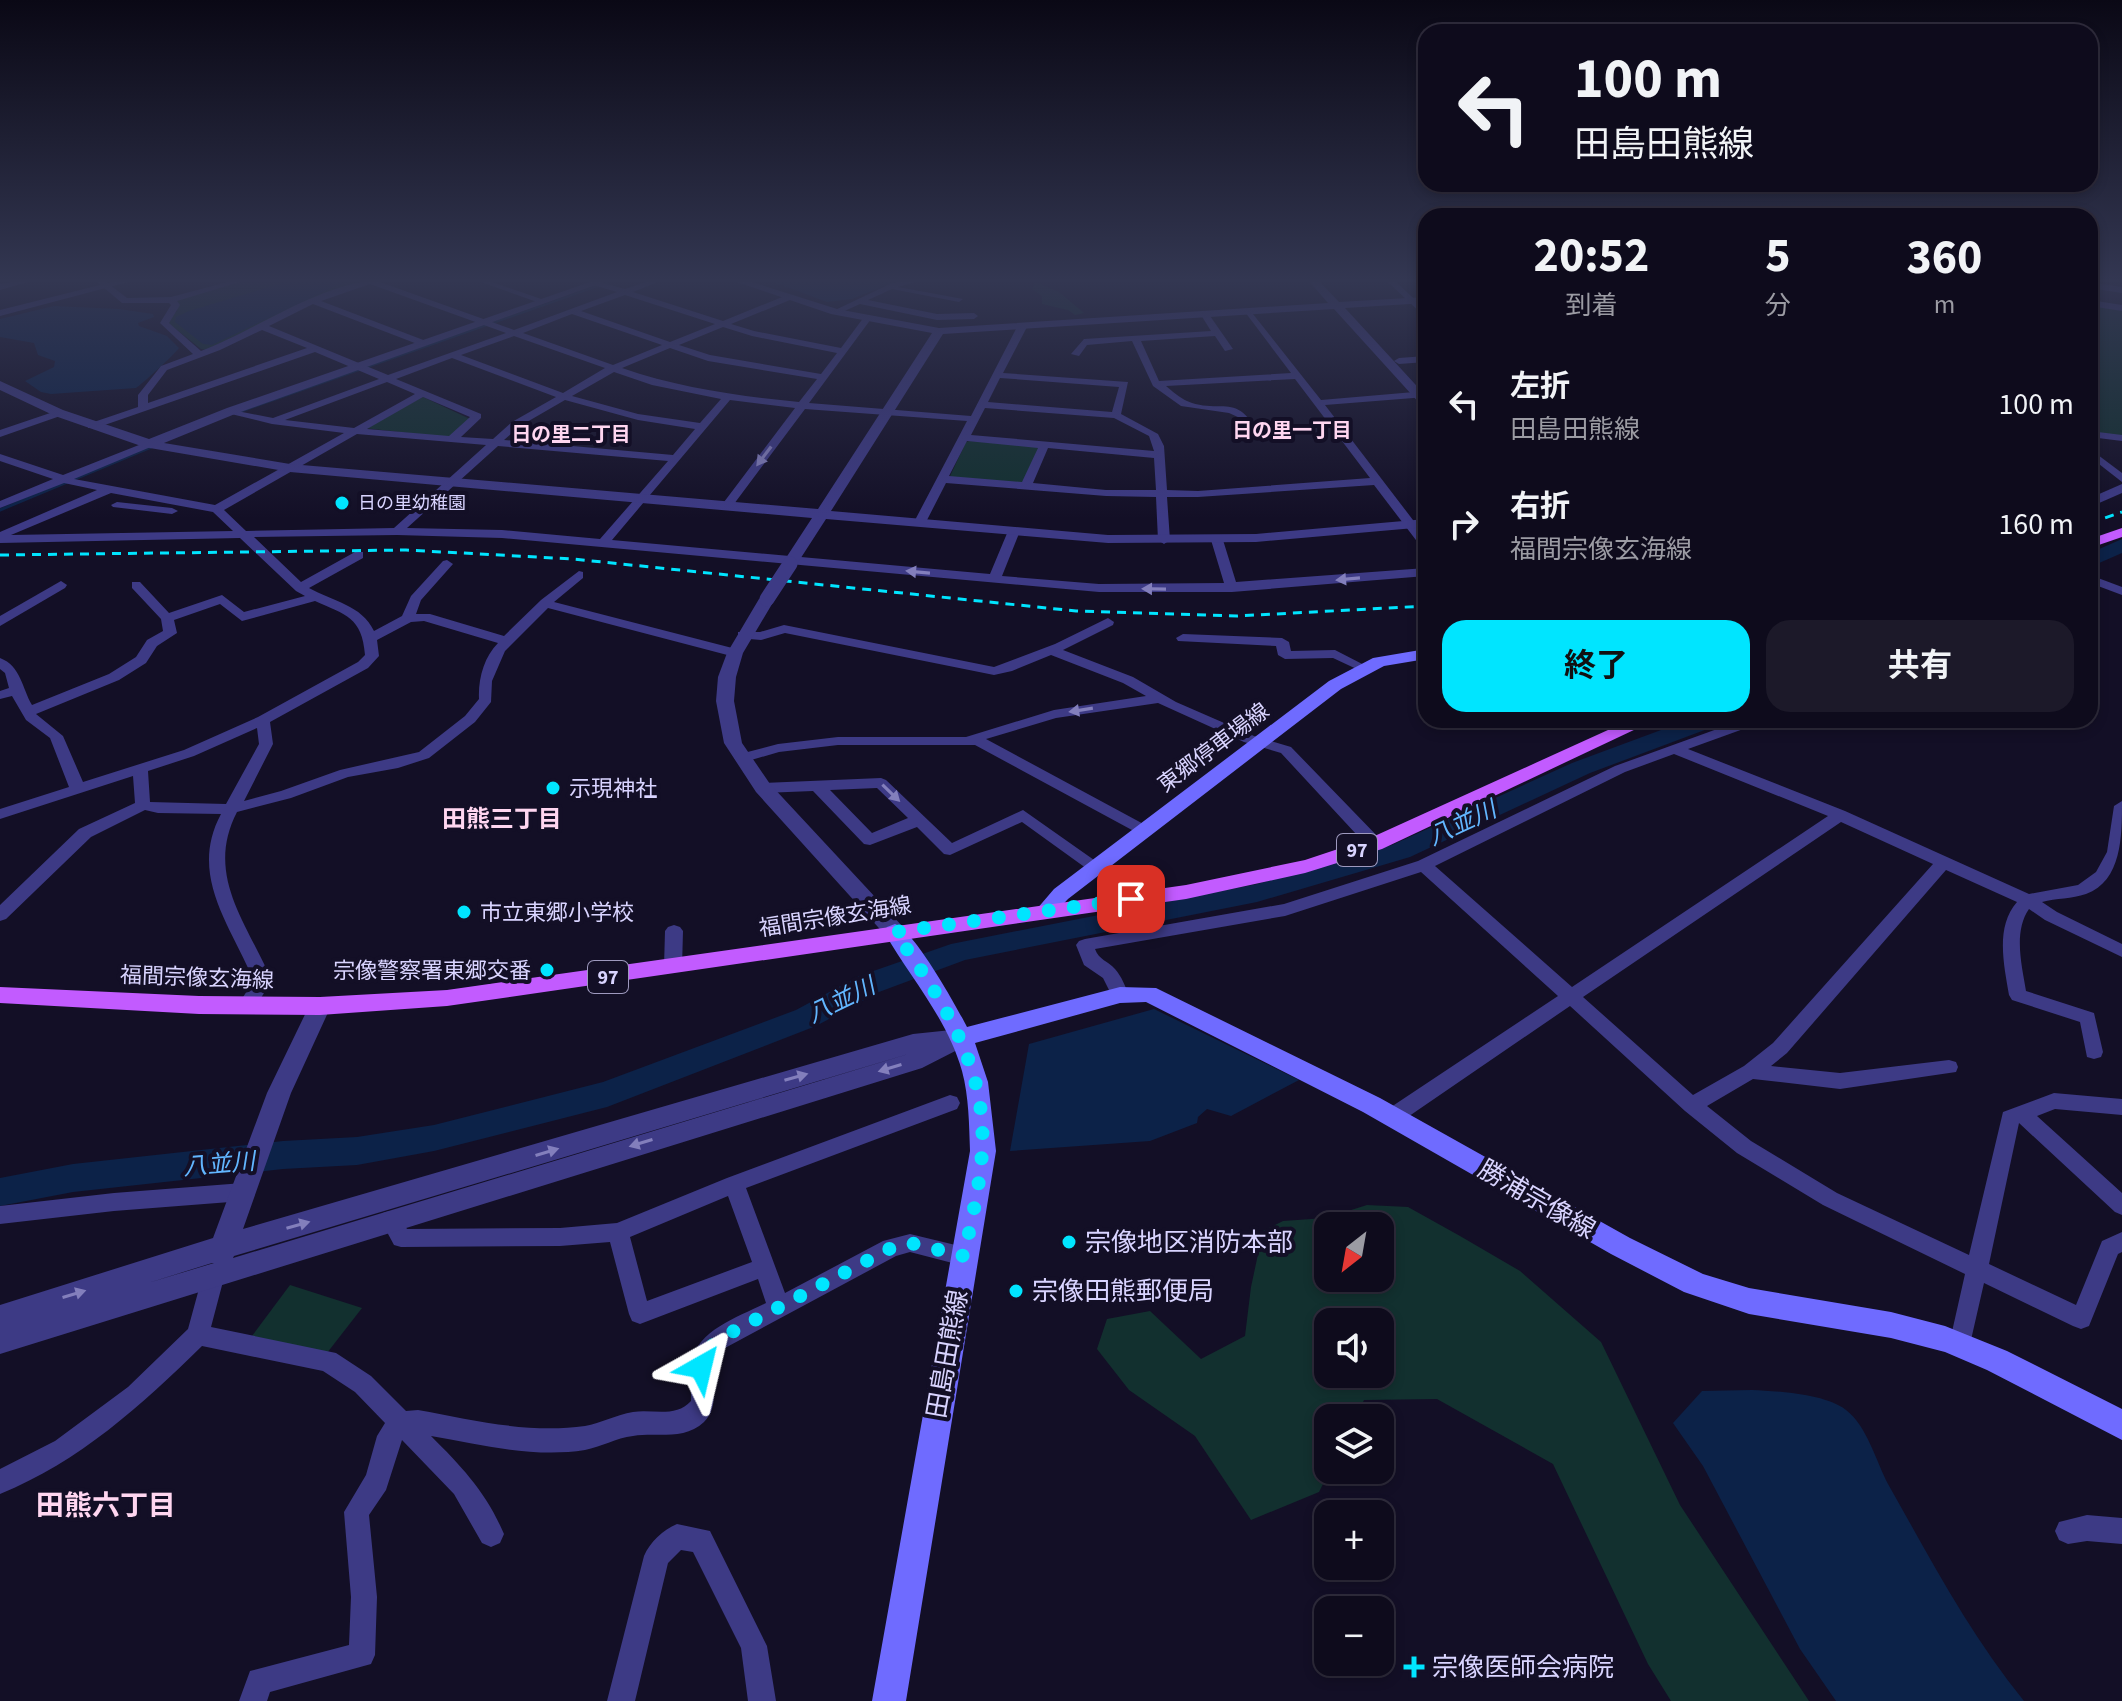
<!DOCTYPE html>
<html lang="ja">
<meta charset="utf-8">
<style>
body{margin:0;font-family:"Source Sans 3","Noto Sans JP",sans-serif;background:#1c1929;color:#f1f3f6;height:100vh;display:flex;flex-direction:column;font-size:30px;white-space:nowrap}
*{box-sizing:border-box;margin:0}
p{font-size:26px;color:#9b9ba3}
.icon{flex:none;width:44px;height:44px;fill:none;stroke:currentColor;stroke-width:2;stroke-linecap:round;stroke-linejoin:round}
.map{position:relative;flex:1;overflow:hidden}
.panel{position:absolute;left:1418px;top:208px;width:680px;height:520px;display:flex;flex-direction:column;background:#0e0b1c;border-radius:24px;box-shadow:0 4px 12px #0003,0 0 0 2px #2e2b3b}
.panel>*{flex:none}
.top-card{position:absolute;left:1418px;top:24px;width:680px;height:168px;border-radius:24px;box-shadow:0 4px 12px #0003,0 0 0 2px #2e2b3b;background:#0e0b1c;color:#f1f3f6;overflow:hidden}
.needle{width:52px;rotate:211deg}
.buttons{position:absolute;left:1314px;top:1212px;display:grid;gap:16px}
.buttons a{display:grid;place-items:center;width:80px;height:80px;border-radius:16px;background:#0e0b1c;box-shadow:0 4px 12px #0003,0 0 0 2px #2e2b3b;font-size:40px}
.pin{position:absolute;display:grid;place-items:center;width:68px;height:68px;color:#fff;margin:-34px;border-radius:16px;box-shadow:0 4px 12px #0006}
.me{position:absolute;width:88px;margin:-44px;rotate:37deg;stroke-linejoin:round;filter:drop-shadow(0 0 6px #0008)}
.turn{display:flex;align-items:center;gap:28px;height:168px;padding:0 24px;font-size:36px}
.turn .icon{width:104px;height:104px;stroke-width:2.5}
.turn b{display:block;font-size:56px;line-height:68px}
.eta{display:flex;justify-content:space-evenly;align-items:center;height:136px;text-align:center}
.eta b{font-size:48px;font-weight:700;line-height:56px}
.primary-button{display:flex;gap:16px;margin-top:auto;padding:16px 24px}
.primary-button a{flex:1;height:92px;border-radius:24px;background:#00e5ff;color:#111;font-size:32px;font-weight:700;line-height:92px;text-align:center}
.primary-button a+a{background:#1c1929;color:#f1f3f6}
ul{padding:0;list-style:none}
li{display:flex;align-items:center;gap:24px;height:120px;padding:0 24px}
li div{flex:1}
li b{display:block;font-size:30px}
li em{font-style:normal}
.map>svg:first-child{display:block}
</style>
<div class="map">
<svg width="2122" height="1701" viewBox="0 0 2122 1701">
<rect width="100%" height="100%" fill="#130f26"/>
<g fill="#12302f" fill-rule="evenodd">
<polygon points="244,281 366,281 308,301 206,350 201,349 167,322 177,311 177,299"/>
<polygon points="1036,282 1059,292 1084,313 1075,315 1068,310 1042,304 1042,296 1032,289"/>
<polygon points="2090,304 2122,309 2122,437 2090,433"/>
<polygon points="423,397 470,419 452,436 446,437 364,428"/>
<polygon points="970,441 1034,446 1039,449 1025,482 1020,484 952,478 950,476 966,442"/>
<path d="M1367 1205 1408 1207 1460 1236 1520 1271 1601 1342 1680 1505 1809 1701H1671L1648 1664 1553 1464 1437 1399 1364 1400 1355 1418H1328L1330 1470 1319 1492 1251 1520 1195 1436 1129 1390 1097 1349 1107 1319 1150 1311 1201 1359 1245 1336 1251 1287 1263 1231 1283 1221 1326 1218ZM1380 1226V1278H1328V1226ZM1380 1322V1374H1328V1322Z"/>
<polygon points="290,1285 362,1308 327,1353 252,1336"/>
</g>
<g fill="#0c2248">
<polygon points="289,281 346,281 212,345 203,344 175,322 176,317 189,311"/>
<polygon points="771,281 897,281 852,299 827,302"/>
<path d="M54 306 119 309 153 314 154 317 138 323 139 326 167 336 179 348C176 353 141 385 136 388L51 394 41 392 25 381 54 367 55 361 38 355 34 343 0 337V319Z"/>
<polygon points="1154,1009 1299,1080 1231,1116 1207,1109 1198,1117 1197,1123 1150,1141 1010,1151 1029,1044"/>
<path d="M1752 1390C1777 1391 1826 1394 1846 1410 1867 1426 1876 1461 1888 1484 1930 1558 1970 1635 2024 1701H1836L1800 1649 1703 1466 1673 1423 1702 1391Z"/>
</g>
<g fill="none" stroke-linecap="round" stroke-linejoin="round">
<g stroke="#0c2248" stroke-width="2">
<polyline points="237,413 612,281"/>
<polyline points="146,449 154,446"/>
</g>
<polyline stroke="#0c2248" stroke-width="3" points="0,510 151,447"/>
<g fill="#0c2248" fill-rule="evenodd">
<polygon points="2122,539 2122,553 2090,567 2090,553"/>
<polygon points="1688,720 1722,720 1718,725 1590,773 1410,857 1257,902 965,960 879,992 816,1026 607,1107 434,1151 357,1165 283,1169 73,1192 0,1206 0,1178 73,1164 283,1141 357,1137 434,1125 603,1082 796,1010 859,976 951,944 1257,884 1392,845 1572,763"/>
</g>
<g fill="#3d3a85" fill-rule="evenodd">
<polygon points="17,281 31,281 0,290 0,284"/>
<path d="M96 281H105L127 298 171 297 231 281H243L177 301 180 305 169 323 201 351C252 332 324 281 377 281L514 330 617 292 593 285 595 281 625 289 649 281H660L633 292 723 321 787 295 790 296V300L731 324 754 331 841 348 864 317 871 319 809 403 971 416 1017 327 1022 324 1027 327 1003 373 1128 382 1121 414 1158 434 1164 446 1167 490 1198 491 1370 478 1295 379 1166 386C1172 391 1180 398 1187 401 1220 415 1235 391 1258 432L1253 435 1249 434 1240 418 1229 413 1181 406 1153 386 1132 341 1087 345 1079 356 1071 354 1084 339 1211 331 1201 315 1205 312 1208 313 1233 349 1225 351 1215 336 1141 341 1159 381 1291 373 1245 312 1249 309 1321 400 1426 391V397L1325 405 1426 537V549L1422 548 1374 485 1198 497H1167L1170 540 1164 544 1158 540 1156 497 1106 496 946 483 926 522 920 525 914 522 967 421 805 409 731 508 727 509 721 506 795 408 730 400 612 540 990 574 1008 531 1014 527 1020 531 1002 576 1099 584 1224 583 1211 540 1217 536 1223 540 1236 582 1426 568V576L1232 592H1099L502 538 397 535 254 537 301 582 355 552H363V558L309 588C332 601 362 605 374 631L402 616 411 596 443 561 447 560 453 564 421 600 416 614H430L504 636 541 600 579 571 583 572V578L554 602 740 650 742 653 735 657 548 608 505 651 492 681 491 702 475 722 429 758 398 768 348 777 291 798 237 812C206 872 243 918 268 972L270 984 253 1010H241L238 1005 252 983 250 972C226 919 190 872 221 814L158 813 145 810 91 837 6 919 0 921V905L79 829 135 803 133 776 0 819V809L69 787 50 738 26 720 12 696 0 699V691L9 688 5 673 0 669V658C21 666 22 688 32 705L109 674 136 657 147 640 163 631 161 619 132 588V582H140L169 613 222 595 244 612 305 596 296 591 240 538 0 543V532L97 490 64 483 0 508V501L53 479 0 461V454L63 475 149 441 154 444 153 446 74 479 215 505 344 433 272 424 227 413V409L273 418 379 379 315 352 96 428H88V424L138 407V395L161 366 193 354 160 323 171 305 169 303H122ZM370 284 506 333 388 375 269 326 313 304 420 345H426V341L321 301ZM625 295 715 324 670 342 581 311ZM572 314 662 345 613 365 523 333ZM723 327 752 336 837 353 821 374 710 355 679 345ZM262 330 307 348 148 403V395L167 370 220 350ZM514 336 605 368 563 393 461 355ZM670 348 708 361 817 379 799 402C739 396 679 388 622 368ZM452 358 556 397 512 422 493 439 461 437 481 418V414L396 379ZM614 372 652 385 721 399 700 423 638 414 572 396ZM1000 378 1119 387 1112 412 988 402ZM387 382 415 394 354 428 285 420ZM423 397 470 417 449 436 367 429ZM565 400 638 420 695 429 673 455 504 440 520 426ZM985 408 1114 418 1149 436 1154 451 971 435ZM357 434 486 445 394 528 246 531 224 510ZM967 441 1038 448 1022 482 949 476ZM498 446 668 461 600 539 502 530 407 528ZM1048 448 1154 458 1156 490H1106L1033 483ZM111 493 213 512 233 531 11 535ZM315 601C346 615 362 617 365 655L358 662 258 717 184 750 83 782 63 736 36 714 119 680 146 663 157 646 177 633 174 620 220 604 242 621ZM424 621 498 643C484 657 478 679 479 699L465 716 419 752 340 770 281 791 244 801 273 744 270 722 368 668 379 656 377 640 411 622ZM257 728 259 744 226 804 150 802 148 771 194 756Z"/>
<polygon points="478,281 489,281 547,301 540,303"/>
<polygon points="904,281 919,281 898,287 963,299 959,302 892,289 868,300 937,314 974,313 978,316 974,319 937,320 860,304 838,314 831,312 892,283"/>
<polygon points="1387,281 1395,281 1426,310 1426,318"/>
<polygon points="2090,282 2122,287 2122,293 2090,288"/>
<polygon points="2090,300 2122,305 2122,311 2090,306"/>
<polygon points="1426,356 1426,362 1399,364 1394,361 1399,358"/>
<polygon points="59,410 63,411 63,415 0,437 0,430"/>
<polygon points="2090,431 2122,435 2122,441 2090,437"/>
<polygon points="2090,449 2122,473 2122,482 2090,457"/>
<polygon points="117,502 172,508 178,511 172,514 113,507 111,505"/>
<polygon points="2090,575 2122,587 2122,595 2090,583"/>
<polygon points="61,581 67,585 65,588 0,626 0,616"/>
<polygon points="1108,618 1114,622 1113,625 1063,650 1133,677 1176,702 1254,736 1291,747 1381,840 1383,844 1381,848 1369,848 1281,753 1244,742 1158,703 1056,718 986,739 1149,827 1151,831 1149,835 1143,836 975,745 838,745 779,752 741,763 734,758 736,755 778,744 838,737 966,737 1054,710 1146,696 1123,683 1051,655 1012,671 994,675 785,633 761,640 738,638 738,632 760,632 784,625 994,667 1055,644"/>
<polygon points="1183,634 1282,638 1289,642 1291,651 1335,650 1370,668 1363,672 1333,658 1285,659 1278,655 1276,646 1178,641 1176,638"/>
<path d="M1742 720H1762L1760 723 1688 749 1845 811 2029 894 2078 885 2096 872 2107 852 2114 806 2122 801C2122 836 2122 881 2086 894 2072 899 2056 898 2042 902L2057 912 2122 944V957L2045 920 2029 909C2013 932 2022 966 2026 991L2094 1013 2103 1052 2101 1057 2094 1059 2087 1057 2080 1022 2012 1000 2009 995C2004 965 1995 927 2017 902L1946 870 1787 1053 1771 1066 1840 1073 1949 1060 1956 1062 1958 1067 1956 1072 1840 1089 1753 1079 1707 1106 1751 1141 1837 1193 1969 1255 2003 1112 2054 1093 2122 1099V1115L2055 1109 2037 1116 2122 1193V1215L2115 1212 2019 1123 1989 1264 2076 1305 2102 1241 2122 1232V1252L2118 1254 2089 1326 2081 1329 2073 1326 1984 1283 1968 1353 1960 1356 1952 1353 1949 1345 1965 1274 1823 1205 1737 1153 1685 1111 1570 1006 1399 1123 1392 1125 1385 1123 1382 1117 1385 1111 1558 996 1421 872 1285 916 1095 949C1099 960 1108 961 1115 969 1122 977 1125 986 1129 995L1126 1000H1114L1103 978 1084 965 1076 945 1079 941 1085 939 1284 904 1418 861 1615 766ZM1674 754 1828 816 1572 987 1435 866 1625 772ZM1841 822 1933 864 1773 1043 1744 1066 1693 1095 1583 997Z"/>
<path d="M881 778 886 780 952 843 1023 810 1104 867 1096 873 1090 871 1022 822 950 855 944 854 917 827 870 845 864 844 813 791 763 793 755 788 763 783ZM877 788 908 818 872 833 830 790Z"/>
<polygon points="674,925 680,927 683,931 682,967 679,972 667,972 664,967 665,931 668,927"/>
<path d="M950 1095 957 1097 960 1103 957 1109 746 1188 785 1293 883 1241 910 1234 972 1249 975 1256 972 1263 964 1266 910 1252 896 1256 725 1348 713 1362C710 1383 721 1405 704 1422 684 1441 656 1432 633 1436 616 1438 601 1447 585 1450 534 1458 482 1445 431 1436 462 1467 486 1492 504 1534L500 1543 491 1547 482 1543 454 1494 402 1440 386 1490 369 1515 377 1597 375 1655 371 1664 270 1692 267 1701H239L250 1671 349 1645 351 1597 344 1512 366 1475 377 1436 385 1423 355 1392 323 1371 202 1346C142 1405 79 1462 0 1494V1469L55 1441 128 1387 188 1329 203 1274 206 1267 214 1264 222 1267 225 1274 211 1327 336 1353 371 1376 406 1411 418 1410C473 1420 529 1434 585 1426 601 1423 616 1415 633 1412 653 1409 676 1418 691 1401 692 1388 687 1375 690 1363 699 1329 738 1317 766 1303L758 1279 640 1324 632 1321 629 1314 610 1242 560 1246 401 1247 394 1245 380 1219 383 1213C397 1207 400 1217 407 1229L560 1228 617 1223 727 1178ZM728 1196 752 1262 647 1301 630 1237Z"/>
<polygon points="243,1183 250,1186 253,1192 250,1198 243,1201 114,1211 0,1224 0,1206 114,1193"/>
<polygon points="2087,1515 2122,1518 2122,1544 2087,1541 2068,1544 2059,1540 2055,1531 2059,1522"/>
<path d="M677 1524 710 1531 767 1646 776 1701H748L741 1648 693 1552 681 1550 668 1563 635 1701H607L644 1556C650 1542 663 1530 677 1524Z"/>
</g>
<g fill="#3d3a85" fill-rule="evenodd">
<polygon points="116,281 132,281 0,316 0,310"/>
<polygon points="593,281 607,281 235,414 164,443 290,464 818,509 932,333 831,314 734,281 749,281 837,309 939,328 1328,303 1309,281 1319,281 1339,302 1426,297 1426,303 1345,308 1426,396 1426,407 1422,406 1334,309 943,334 831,511 1108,535 1256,534 1426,519 1426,527 1256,542 1108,543 826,519 795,567 790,569 782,564 812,518 290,472 144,447 55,416 0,390 0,381 63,410 149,439 227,408"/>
<polygon points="2122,484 2122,493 2090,507 2090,498"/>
<polygon points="767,594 775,599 743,653 736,677 734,701 742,743 770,784 903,927 906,932 903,937 887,937 756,792 724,743 716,701 718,677 727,653 759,599"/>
<path d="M320 997 328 1000 331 1006 291 1093 243 1229 913 1034 961 1029 969 1032 973 1038 969 1044 922 1068 0 1354V1305L213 1238 267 1093 312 1000ZM915 1052 233 1258 234 1256ZM212 1263H214L148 1283Z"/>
</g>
<g fill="#6f6bff" fill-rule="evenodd">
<polygon points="1426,649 1426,659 1384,666 1341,689 1068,899 1053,915 1039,915 1036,910 1054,889 1329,681 1373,658"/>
<path d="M895 924C914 930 957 1007 967 1027L1120 987 1156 988 1380 1098 1630 1238 1703 1274 1749 1288 1891 1312 1945 1326 2007 1351 2122 1409V1440L1987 1370 1945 1352 1891 1338 1749 1314 1684 1292 1611 1254 1363 1112 1146 1002 1120 1003 975 1043 988 1082 996 1151 906 1701H872L970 1151C969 1125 969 1097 962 1071 947 1018 911 979 884 932L887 927Z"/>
</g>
<g fill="#c25bff" fill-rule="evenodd">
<polygon points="2122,528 2122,537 2090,548 2090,539"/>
<polygon points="1630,720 1655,720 1382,849 1305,873 1186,899 447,1006 320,1015 199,1014 0,1003 0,987 199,996 320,997 447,990 1186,885 1305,860 1368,839"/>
</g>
<g stroke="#00e5ff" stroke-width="3" stroke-dasharray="9 7" stroke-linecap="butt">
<polyline points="2090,523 2122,512"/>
<polyline points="0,555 406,550 573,559 1076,611 1237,616 1426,606"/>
</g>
<polyline stroke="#3d3a85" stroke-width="15" points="767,599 790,564"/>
</g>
<defs><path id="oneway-solid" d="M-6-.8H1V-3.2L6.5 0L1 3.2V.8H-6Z" transform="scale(2)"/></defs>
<g fill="#837fbc">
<use href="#oneway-solid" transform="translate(764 456) rotate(127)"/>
<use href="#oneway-solid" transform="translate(918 572) rotate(-175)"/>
<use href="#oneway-solid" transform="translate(1348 579) rotate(175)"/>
<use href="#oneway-solid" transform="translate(1154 589) rotate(-179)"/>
<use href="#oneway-solid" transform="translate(1081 710) rotate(171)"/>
<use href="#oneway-solid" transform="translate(891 793) rotate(44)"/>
<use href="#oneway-solid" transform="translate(890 1068) rotate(163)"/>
<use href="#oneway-solid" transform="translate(796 1077) rotate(-16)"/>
<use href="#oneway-solid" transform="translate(641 1143) rotate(163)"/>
<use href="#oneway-solid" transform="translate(547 1152) rotate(-17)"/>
<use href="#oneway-solid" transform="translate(298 1225) rotate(-16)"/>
<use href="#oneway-solid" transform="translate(74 1294) rotate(-17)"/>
</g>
<linearGradient id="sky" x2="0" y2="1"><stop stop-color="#0a0815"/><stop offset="0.54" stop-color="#333752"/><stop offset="1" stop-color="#333752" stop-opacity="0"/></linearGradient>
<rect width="2122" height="519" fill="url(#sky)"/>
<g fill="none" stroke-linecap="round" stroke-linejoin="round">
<path stroke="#00e5ff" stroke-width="14" stroke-dasharray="0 25.2" d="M701 1367 705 1355 717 1340 891 1248 910 1243 964 1256C971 1222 980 1187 982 1152 988 1067 941 998 895 932L1131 899"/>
</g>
<g fill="#00e5ff" stroke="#130f26" stroke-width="3">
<circle cx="342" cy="503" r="8"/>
<circle cx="553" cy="788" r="8"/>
<circle cx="464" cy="912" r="8"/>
<circle cx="547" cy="970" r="8"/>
<circle cx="1069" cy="1242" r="8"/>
<circle cx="1016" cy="1291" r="8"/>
<path d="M1410 1655h8v8h8v8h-8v8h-8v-8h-8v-8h8z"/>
</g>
<g text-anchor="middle" stroke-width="8" stroke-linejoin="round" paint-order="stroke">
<g font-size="18" fill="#d9d4ff" stroke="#130f26" text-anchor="start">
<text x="358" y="509">日の里幼稚園</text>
</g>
<g font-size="20" font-weight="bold" fill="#ffd6f0" stroke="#130f26">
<text x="1292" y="437">日の里一丁目</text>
<text x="571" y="441">日の里二丁目</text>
</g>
<g fill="#130f26" stroke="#9e99be" stroke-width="2">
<rect x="1337" y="834" width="40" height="32" rx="6"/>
<rect x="588" y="961" width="40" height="32" rx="6"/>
</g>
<g font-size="20" font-weight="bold" fill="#d9d4ff">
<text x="1357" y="857">97</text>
<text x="608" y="984">97</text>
</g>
<g font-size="22" fill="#d9d4ff" stroke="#130f26">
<text transform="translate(1213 747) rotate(-37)" y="8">東郷停車場線</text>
<text transform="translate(835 916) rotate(-9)" y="8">福間宗像玄海線</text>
<text transform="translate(197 977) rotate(2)" y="8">福間宗像玄海線</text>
</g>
<g font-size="22" fill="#d9d4ff" stroke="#130f26" text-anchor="start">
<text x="569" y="796">示現神社</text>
<text x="480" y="920">市立東郷小学校</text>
<text x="531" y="978" text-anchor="end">宗像警察署東郷交番</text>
</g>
<g font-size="24" font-weight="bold" fill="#ffd6f0" stroke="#130f26">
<text x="502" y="827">田熊三丁目</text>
</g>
<g font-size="24" font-style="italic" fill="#62b6ff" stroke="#130f26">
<text transform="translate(1462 823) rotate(-25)" y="8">八並川</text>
<text transform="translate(841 1000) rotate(-26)" y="8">八並川</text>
<text transform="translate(219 1164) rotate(-5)" y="8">八並川</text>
</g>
<g font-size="26" fill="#d9d4ff" stroke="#130f26">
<text transform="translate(1537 1199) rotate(30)" y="9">勝浦宗像線</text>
<text transform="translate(947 1354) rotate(-80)" y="9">田島田熊線</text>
</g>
<g font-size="26" fill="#d9d4ff" stroke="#130f26" text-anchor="start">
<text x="1085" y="1251">宗像地区消防本部</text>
<text x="1032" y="1300">宗像田熊郵便局</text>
<text x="1432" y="1676">宗像医師会病院</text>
</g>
<g font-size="28" font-weight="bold" fill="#ffd6f0" stroke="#130f26">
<text x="106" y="1515">田熊六丁目</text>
</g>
</g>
</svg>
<div class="buttons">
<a><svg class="needle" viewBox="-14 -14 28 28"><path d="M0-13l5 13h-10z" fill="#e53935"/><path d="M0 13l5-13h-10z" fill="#9b9ba3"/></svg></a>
<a><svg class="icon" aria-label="sound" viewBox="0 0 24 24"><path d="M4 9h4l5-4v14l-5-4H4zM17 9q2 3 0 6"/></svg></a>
<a><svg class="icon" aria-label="layers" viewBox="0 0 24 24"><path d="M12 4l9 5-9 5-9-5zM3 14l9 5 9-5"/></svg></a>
<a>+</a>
<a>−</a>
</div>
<div class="pin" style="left:1131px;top:899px;background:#d93025"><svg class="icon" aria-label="arrive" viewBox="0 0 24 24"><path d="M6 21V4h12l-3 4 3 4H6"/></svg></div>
<svg class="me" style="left:701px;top:1367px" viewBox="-20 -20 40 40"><path d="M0-17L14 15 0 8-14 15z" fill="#00e5ff" stroke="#fff" stroke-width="4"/></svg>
<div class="top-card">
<div class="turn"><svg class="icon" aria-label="left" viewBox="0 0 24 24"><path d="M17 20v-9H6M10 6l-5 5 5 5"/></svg><div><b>100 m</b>田島田熊線</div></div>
</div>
<section class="panel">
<div class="eta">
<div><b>20:52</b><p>到着</p></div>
<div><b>5</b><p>分</p></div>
<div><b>360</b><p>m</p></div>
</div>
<ul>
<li><svg class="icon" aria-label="left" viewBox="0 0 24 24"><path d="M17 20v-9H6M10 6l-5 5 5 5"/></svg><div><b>左折</b><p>田島田熊線</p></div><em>100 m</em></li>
<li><svg class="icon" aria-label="right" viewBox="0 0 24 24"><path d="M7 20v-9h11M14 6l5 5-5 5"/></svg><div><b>右折</b><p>福間宗像玄海線</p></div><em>160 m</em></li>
</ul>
<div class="primary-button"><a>終了</a><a>共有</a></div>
</section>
</div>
